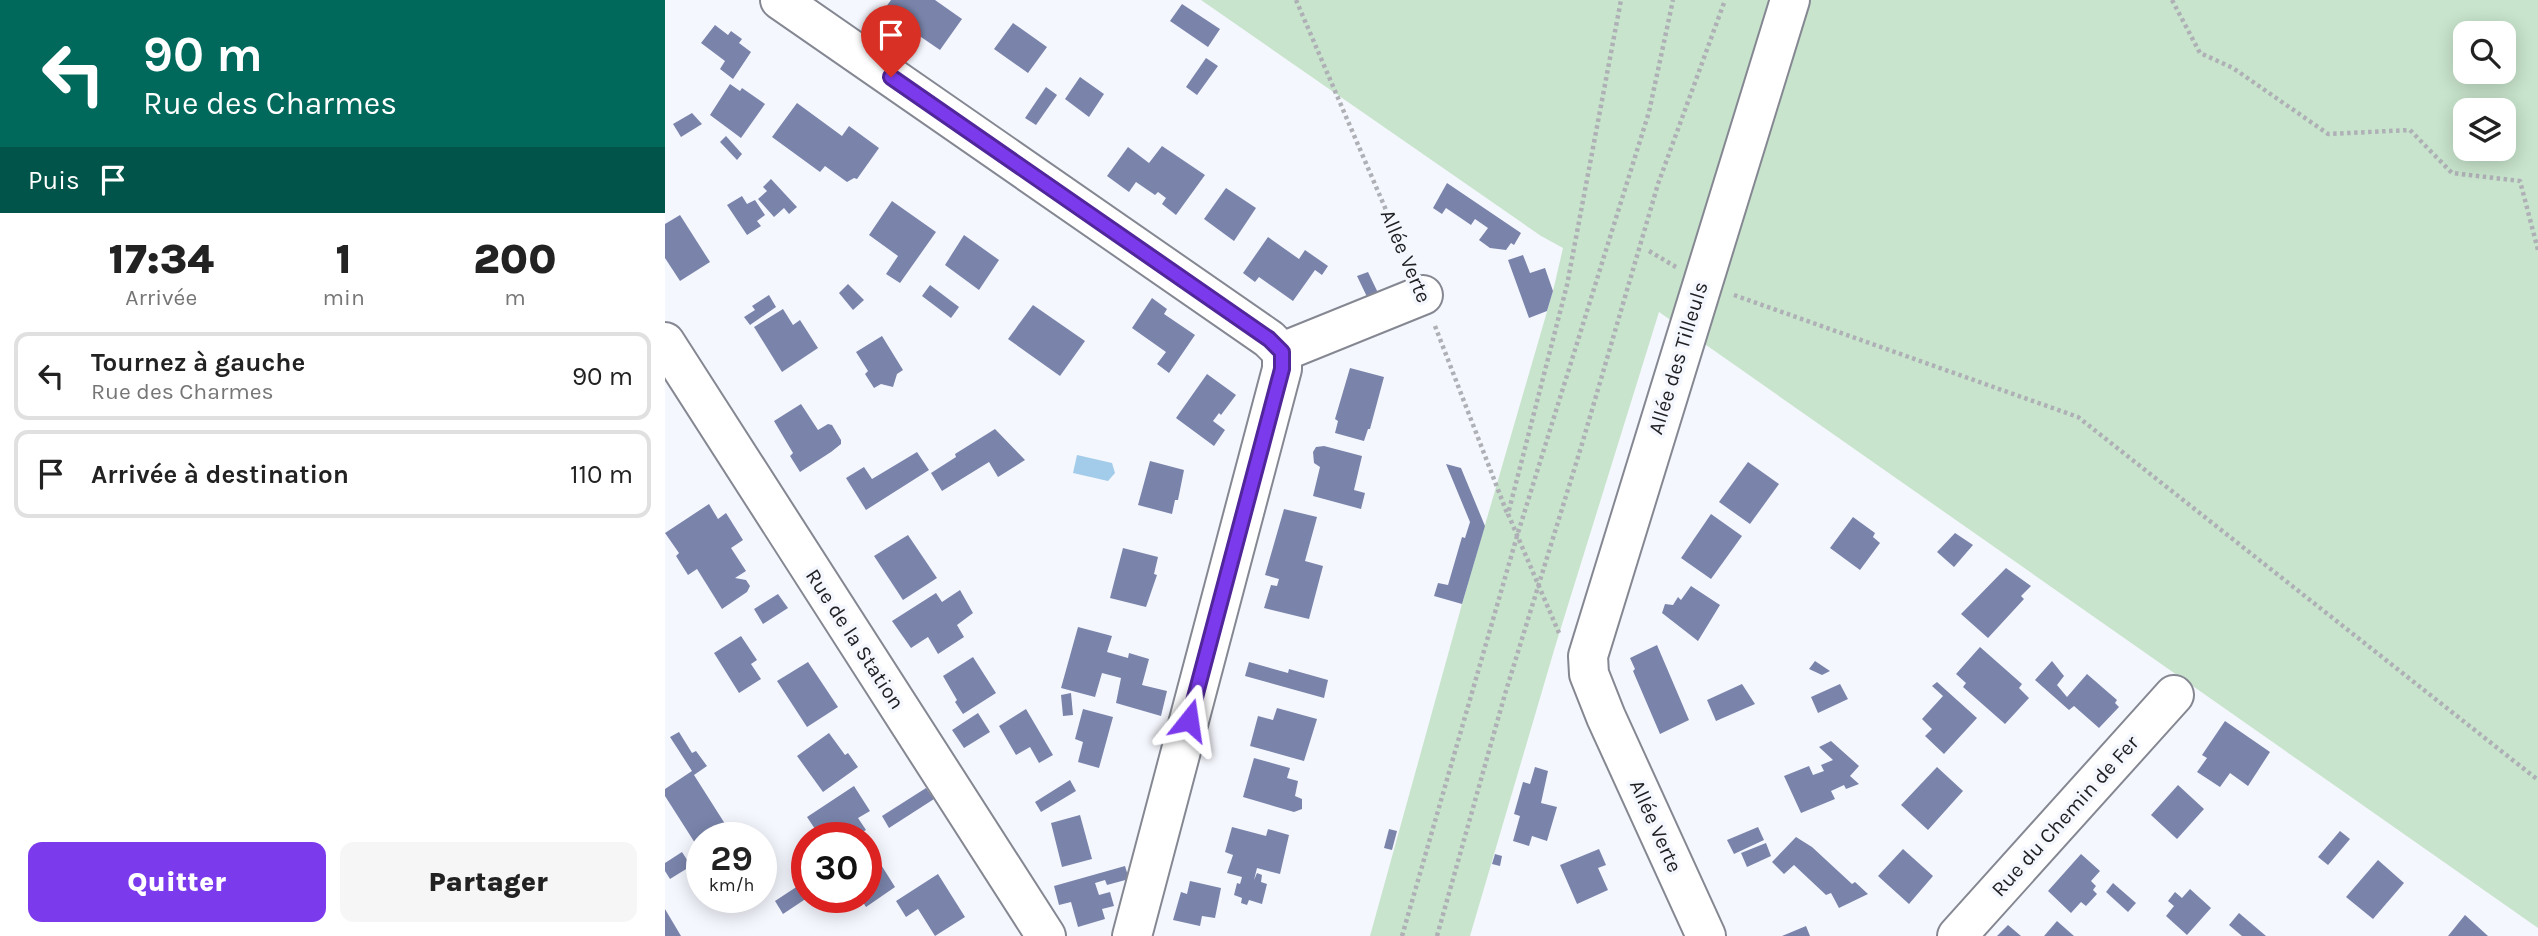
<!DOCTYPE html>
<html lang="fr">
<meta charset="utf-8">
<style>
body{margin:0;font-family:Karla,sans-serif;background:#f6f6f6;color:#222;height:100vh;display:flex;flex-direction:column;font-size:26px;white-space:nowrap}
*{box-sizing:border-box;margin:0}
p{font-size:23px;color:#767676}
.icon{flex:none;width:38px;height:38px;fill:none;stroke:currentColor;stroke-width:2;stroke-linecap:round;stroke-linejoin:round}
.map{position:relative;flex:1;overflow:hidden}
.sheet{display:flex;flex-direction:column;background:#fff;width:665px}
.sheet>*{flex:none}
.banner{background:#00695c;color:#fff;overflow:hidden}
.tools{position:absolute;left:1788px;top:21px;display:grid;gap:14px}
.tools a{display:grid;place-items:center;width:63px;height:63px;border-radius:14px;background:#fff;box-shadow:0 4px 18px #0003;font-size:35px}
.speed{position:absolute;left:21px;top:822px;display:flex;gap:14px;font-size:35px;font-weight:700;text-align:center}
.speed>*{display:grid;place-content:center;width:91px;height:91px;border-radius:50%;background:#fff;box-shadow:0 4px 18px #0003;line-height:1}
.speed small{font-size:18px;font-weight:400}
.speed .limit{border:10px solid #d22;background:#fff;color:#111}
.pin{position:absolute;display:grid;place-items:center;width:60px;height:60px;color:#fff;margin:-72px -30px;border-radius:50% 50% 50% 0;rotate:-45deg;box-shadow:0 0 7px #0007}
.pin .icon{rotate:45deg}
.me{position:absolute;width:77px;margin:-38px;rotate:15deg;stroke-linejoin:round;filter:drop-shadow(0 0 5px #0008)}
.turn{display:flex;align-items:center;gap:24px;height:147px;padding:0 28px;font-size:32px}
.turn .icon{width:91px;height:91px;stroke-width:2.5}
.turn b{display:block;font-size:49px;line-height:60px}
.then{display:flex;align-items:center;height:66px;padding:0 28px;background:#0003;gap:14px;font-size:26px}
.eta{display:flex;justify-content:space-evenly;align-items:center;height:119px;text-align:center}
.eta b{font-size:42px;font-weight:800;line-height:49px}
.button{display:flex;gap:14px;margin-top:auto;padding:14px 28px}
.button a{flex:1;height:80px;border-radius:14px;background:#7c3aed;color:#fff;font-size:28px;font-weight:800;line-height:80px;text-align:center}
.button a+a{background:#f6f6f6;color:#222}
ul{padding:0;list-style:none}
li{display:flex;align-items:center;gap:21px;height:88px;margin:0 14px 10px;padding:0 14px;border:4px solid #e0e0e0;border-radius:14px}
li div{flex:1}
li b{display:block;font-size:26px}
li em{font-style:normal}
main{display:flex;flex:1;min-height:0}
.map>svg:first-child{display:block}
</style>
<main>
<section class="sheet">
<div class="banner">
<div class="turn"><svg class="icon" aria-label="left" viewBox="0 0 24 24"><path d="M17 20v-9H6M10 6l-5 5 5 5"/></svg><div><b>90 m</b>Rue des Charmes</div></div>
<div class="then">Puis<svg class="icon" aria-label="arrive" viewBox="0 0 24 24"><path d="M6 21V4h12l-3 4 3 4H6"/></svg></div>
</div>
<div class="eta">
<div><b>17:34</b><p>Arrivée</p></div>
<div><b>1</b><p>min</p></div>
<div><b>200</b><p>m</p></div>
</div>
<ul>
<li><svg class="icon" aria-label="left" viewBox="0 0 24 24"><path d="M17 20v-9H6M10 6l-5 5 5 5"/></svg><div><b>Tournez à gauche</b><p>Rue des Charmes</p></div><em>90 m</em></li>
<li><svg class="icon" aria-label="arrive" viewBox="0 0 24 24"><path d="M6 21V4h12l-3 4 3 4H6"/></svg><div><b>Arrivée à destination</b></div><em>110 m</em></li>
</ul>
<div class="button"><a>Quitter</a><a>Partager</a></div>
</section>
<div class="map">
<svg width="1873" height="936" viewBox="0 0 1873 936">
<rect width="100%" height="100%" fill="#f5f7fe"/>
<path fill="#c8e4cc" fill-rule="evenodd" d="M536 0H1873V928L994 312 890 647 805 936H705L797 604 888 291 898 248 876 236ZM1801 33H1839V72H1801ZM1801 110H1839V149H1801Z"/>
<polygon fill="#a2cce9" points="412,455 447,463 450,473 443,481 408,473"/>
<g fill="#7a84ab">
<polygon points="226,0 270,0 297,19 275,50 218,11"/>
<polygon points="517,4 555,29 543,47 505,21"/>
<polygon points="348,23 382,47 363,73 329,49"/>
<polygon points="50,25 63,35 66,31 77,39 74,43 86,52 68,79 55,69 60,61 36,43"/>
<polygon points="541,58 553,66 532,95 521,87"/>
<polygon points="415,77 439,94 424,117 400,99"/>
<polygon points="65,84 75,91 77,88 100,104 76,138 45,115"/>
<polygon points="381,87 392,95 371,125 360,118"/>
<polygon points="132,103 177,136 184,126 214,148 192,179 189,178 182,182 160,166 155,172 107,137"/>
<polygon points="27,113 37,124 16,137 8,124"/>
<polygon points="61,136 77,154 72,160 55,142"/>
<polygon points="497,146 540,175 511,215 497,204 501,198 493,192 490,195 471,182 464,192 442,176 463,147 484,163"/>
<polygon points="106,179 132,207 124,214 119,208 109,217 93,199 102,191 98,187"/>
<polygon points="782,183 856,233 849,245 846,243 841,250 825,248 814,240 823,228 810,219 806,225 781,208 777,214 768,208"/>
<polygon points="561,188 591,208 569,241 539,219"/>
<polygon points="77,196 82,204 90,200 100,215 92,221 96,226 82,235 62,205"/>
<polygon points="227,201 271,232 235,283 221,274 233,256 204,235"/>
<polygon points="15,215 45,262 15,281 0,258 0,224"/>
<polygon points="299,235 334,260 314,290 280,265"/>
<polygon points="603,237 634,259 640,250 663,266 657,275 650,270 628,301 594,277 590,282 578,273"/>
<polygon points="858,255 865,273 880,268 888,291 882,311 864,318 843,260"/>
<polygon points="703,272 715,297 704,301 692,276"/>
<polygon points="183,284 199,300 188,310 174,293"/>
<polygon points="265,285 294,307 286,318 257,296"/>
<polygon points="104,295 111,307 85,325 79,317 90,310 87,306"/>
<polygon points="487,298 502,309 499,314 530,335 504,373 492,364 501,352 467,328"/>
<polygon points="368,305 420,341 395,376 343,339"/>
<polygon points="118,309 128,325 135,320 153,348 117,372 89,327"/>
<polygon points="217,336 238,370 232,374 228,387 216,384 209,388 200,374 203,371 191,352"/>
<polygon points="685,368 719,377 705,429 703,429 699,441 670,433 673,421 670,419"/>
<polygon points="542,374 571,395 556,415 554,413 548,421 560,430 549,446 511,418"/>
<polygon points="136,404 153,430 163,424 167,425 176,440 176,444 166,452 135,472 125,456 128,453 109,421"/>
<polygon points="330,429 360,460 333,477 324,462 277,491 266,473 291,457 290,454"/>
<polygon points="659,446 697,456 689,490 700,493 696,509 648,496 655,467 649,463 648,452 651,447"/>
<polygon points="252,452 264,470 201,510 181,478 199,467 207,479"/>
<polygon points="485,461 519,470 513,500 510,500 507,514 473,505"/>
<polygon points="1083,462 1114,484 1085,524 1054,502"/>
<polygon points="781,464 796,468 820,526 797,604 769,596 773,583 783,585 797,537 800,538 805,522"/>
<polygon points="44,504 53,519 61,513 78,540 66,548 81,571 70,578 81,580 85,586 82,592 57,609 32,569 23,575 11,556 14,553 0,533"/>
<polygon points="619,509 652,517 640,561 658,566 644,619 599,608 606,585 612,586 614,579 600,575"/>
<polygon points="1046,514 1077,536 1046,579 1016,558"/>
<polygon points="1188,517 1210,533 1208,537 1215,543 1195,570 1165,548"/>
<polygon points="1290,533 1308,545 1289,567 1272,552"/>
<polygon points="243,535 272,578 238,600 209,556"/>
<polygon points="458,548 493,557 489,574 492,575 481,607 445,598"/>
<polygon points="1341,568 1366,586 1356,596 1359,599 1323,638 1296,614"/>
<polygon points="1026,586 1055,605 1033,641 997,613 1000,604 1008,605 1013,597 1016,600"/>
<polygon points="295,590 308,613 292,625 299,637 273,654 263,637 246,648 227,621 271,593 277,602"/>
<polygon points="113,594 123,608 98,624 89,609"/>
<polygon points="413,627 447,636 442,652 463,658 464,653 484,659 477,685 502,691 496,716 451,703 456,678 437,673 430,697 396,688"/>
<polygon points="76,636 92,660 86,664 96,679 74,693 49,653"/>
<polygon points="992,645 1024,720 995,734 968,671 970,669 965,658"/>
<polygon points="1315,647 1357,684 1354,688 1364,698 1340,724 1298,687 1301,683 1291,674"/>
<polygon points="308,657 331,693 298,714 290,702 292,700 278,676"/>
<polygon points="1150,661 1165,671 1157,675 1144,669"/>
<polygon points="1387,661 1399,676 1392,685 1402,697 1422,674 1452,700 1450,703 1454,707 1434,728 1409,706 1404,710 1370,680"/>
<polygon points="143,662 173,707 142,727 112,681"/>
<polygon points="584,662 623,673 624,669 663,680 659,698 580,676"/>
<polygon points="1272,682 1312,718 1279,754 1260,736 1267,729 1257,719 1278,696 1267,686"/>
<polygon points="1077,684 1090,704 1051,721 1042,700"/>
<polygon points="1175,684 1183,699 1153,713 1146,697"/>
<polygon points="406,693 408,715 398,716 396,695"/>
<polygon points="612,708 652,719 639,761 585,746 593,716 608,720"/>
<polygon points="361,709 388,755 374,763 365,747 351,755 334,726"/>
<polygon points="418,709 448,717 434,768 413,762 418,742 410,739"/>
<polygon points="313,713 325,732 299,748 287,730"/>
<polygon points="1560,721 1605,752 1583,786 1565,773 1555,787 1532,772 1542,758 1537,755"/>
<polygon points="14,732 27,753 31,751 42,766 29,775 69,838 37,838 37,854 0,796 0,789 27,771 5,737"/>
<polygon points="164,733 180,755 183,753 193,767 158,792 132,756"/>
<polygon points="1166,741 1194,766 1185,776 1194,784 1181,789 1179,785 1166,791 1170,799 1136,813 1119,776 1144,766 1148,775 1159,771 1156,765 1168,760 1154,747"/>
<polygon points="589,758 625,768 622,778 633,781 630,796 637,799 637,809 629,812 578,797"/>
<polygon points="870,767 883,771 876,803 892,807 882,841 867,836 864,846 848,841 855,816 849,814 858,782 865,784"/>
<polygon points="1272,767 1298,791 1263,830 1236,805"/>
<polygon points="405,780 411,791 376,812 370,802"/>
<polygon points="1513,785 1539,809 1512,839 1486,815"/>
<polygon points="189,786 205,811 193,818 201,830 187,838 156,838 142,817"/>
<polygon points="261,788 269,799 224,828 217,816"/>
<polygon points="415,815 427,859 397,867 386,823"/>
<polygon points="567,827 601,836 603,829 624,835 615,874 592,868 589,880 592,873 597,875 596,882 602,884 597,904 584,900 582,905 576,903 577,898 569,895 572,883 575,884 577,877 562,873 568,855 560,852"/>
<polygon points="1093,827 1099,840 1069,854 1062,840"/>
<polygon points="724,829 732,831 727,850 719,848"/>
<polygon points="1675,831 1685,839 1663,865 1653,857"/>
<polygon points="1131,837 1147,847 1187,884 1190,882 1203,894 1174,908 1166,893 1161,895 1129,865 1119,874 1107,862"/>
<polygon points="1101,843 1106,856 1082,867 1076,853"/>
<polygon points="934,849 941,865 933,868 943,890 912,904 895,865"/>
<polygon points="1238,849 1268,876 1244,904 1213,876"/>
<polygon points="17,852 26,866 5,879 0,871 0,863"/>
<polygon points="208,852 230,887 201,907 196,899 188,904 184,898 201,898 201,856"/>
<polygon points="830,854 837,856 835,866 827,864"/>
<polygon points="1416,854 1435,871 1426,881 1431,886 1428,890 1432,894 1421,906 1416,902 1406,913 1383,891"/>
<polygon points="1713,860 1739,883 1708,919 1681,897"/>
<polygon points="460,866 464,879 442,885 440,880 430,883 434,895 445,892 449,906 437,909 440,919 413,927 406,902 394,905 389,886"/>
<polygon points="273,874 300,917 270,936 253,909 241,917 231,901"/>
<polygon points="142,880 142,898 118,914 110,901"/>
<polygon points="525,881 556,888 550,918 537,916 535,926 508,920 516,892 522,894"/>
<polygon points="1448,883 1471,903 1463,912 1441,892"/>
<polygon points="1525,889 1546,908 1522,935 1501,916 1509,906 1503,901 1510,892 1517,898"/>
<polygon points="0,909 16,936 0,936"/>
<polygon points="1574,913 1601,936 1577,936 1564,925"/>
<polygon points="1800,915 1823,936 1783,936"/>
<polygon points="1392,921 1409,936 1379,936"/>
<polygon points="1343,925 1356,936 1332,936"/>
<polygon points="1141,926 1145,936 1117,936"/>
</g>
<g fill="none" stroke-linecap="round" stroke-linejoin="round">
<g stroke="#858892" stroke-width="42">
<g id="minor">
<polyline points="115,0 604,339 617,352"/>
<polyline points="0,342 381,936"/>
<polyline points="617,352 758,295"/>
<polyline points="467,936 617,369 617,352"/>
<polyline points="1041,936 941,717 924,674 923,656 1125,0"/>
<polyline points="1292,936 1509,695"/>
</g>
</g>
<g stroke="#aeb0b6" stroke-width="4.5" stroke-dasharray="3.5 3.5" stroke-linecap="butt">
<polyline points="631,0 745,266"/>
<polyline points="1507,0 1535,53 1568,68 1663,134 1745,130 1787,173 1855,181 1873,250"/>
<polyline points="984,251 1011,267"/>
<polyline points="1069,295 1413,417 1873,780"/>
<polyline points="770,326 842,513"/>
<polyline points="894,633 843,514 902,285 956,0"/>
<polyline points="737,936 852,536 984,112 1008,0"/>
<polyline points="772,936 840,694 917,444 993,184 1060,0"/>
</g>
<use href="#minor" stroke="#fff" stroke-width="38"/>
</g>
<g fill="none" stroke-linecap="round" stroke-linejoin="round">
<g stroke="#51269a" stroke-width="18">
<polyline id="route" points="226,77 604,339 617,352 617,369 524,720"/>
</g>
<use href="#route" stroke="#7c3aed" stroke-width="12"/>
</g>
<g text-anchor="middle" stroke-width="7" stroke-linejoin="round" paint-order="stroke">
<g font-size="21" fill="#1e1f22" stroke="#f5f7fe">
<text transform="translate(741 256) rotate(67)" y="7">Allée Verte</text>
<text transform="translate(1013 358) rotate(-73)" y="7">Allée des Tilleuls</text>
<text transform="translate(190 639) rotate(57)" y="7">Rue de la Station</text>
<text transform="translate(1400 816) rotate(-48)" y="7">Rue du Chemin de Fer</text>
<text transform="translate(991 826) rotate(66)" y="7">Allée Verte</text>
</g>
</g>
</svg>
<div class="tools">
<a><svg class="icon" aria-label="search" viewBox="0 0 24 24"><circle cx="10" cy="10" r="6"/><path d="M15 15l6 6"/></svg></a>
<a><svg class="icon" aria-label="layers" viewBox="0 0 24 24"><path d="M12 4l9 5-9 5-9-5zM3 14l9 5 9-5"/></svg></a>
</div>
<div class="speed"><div>29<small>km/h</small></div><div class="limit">30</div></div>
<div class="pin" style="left:226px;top:77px;background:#d93025"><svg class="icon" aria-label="arrive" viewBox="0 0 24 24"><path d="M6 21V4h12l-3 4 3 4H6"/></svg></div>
<svg class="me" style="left:524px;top:720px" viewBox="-20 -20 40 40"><path d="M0-17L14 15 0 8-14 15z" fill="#7c3aed" stroke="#fff" stroke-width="4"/></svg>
</div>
</main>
